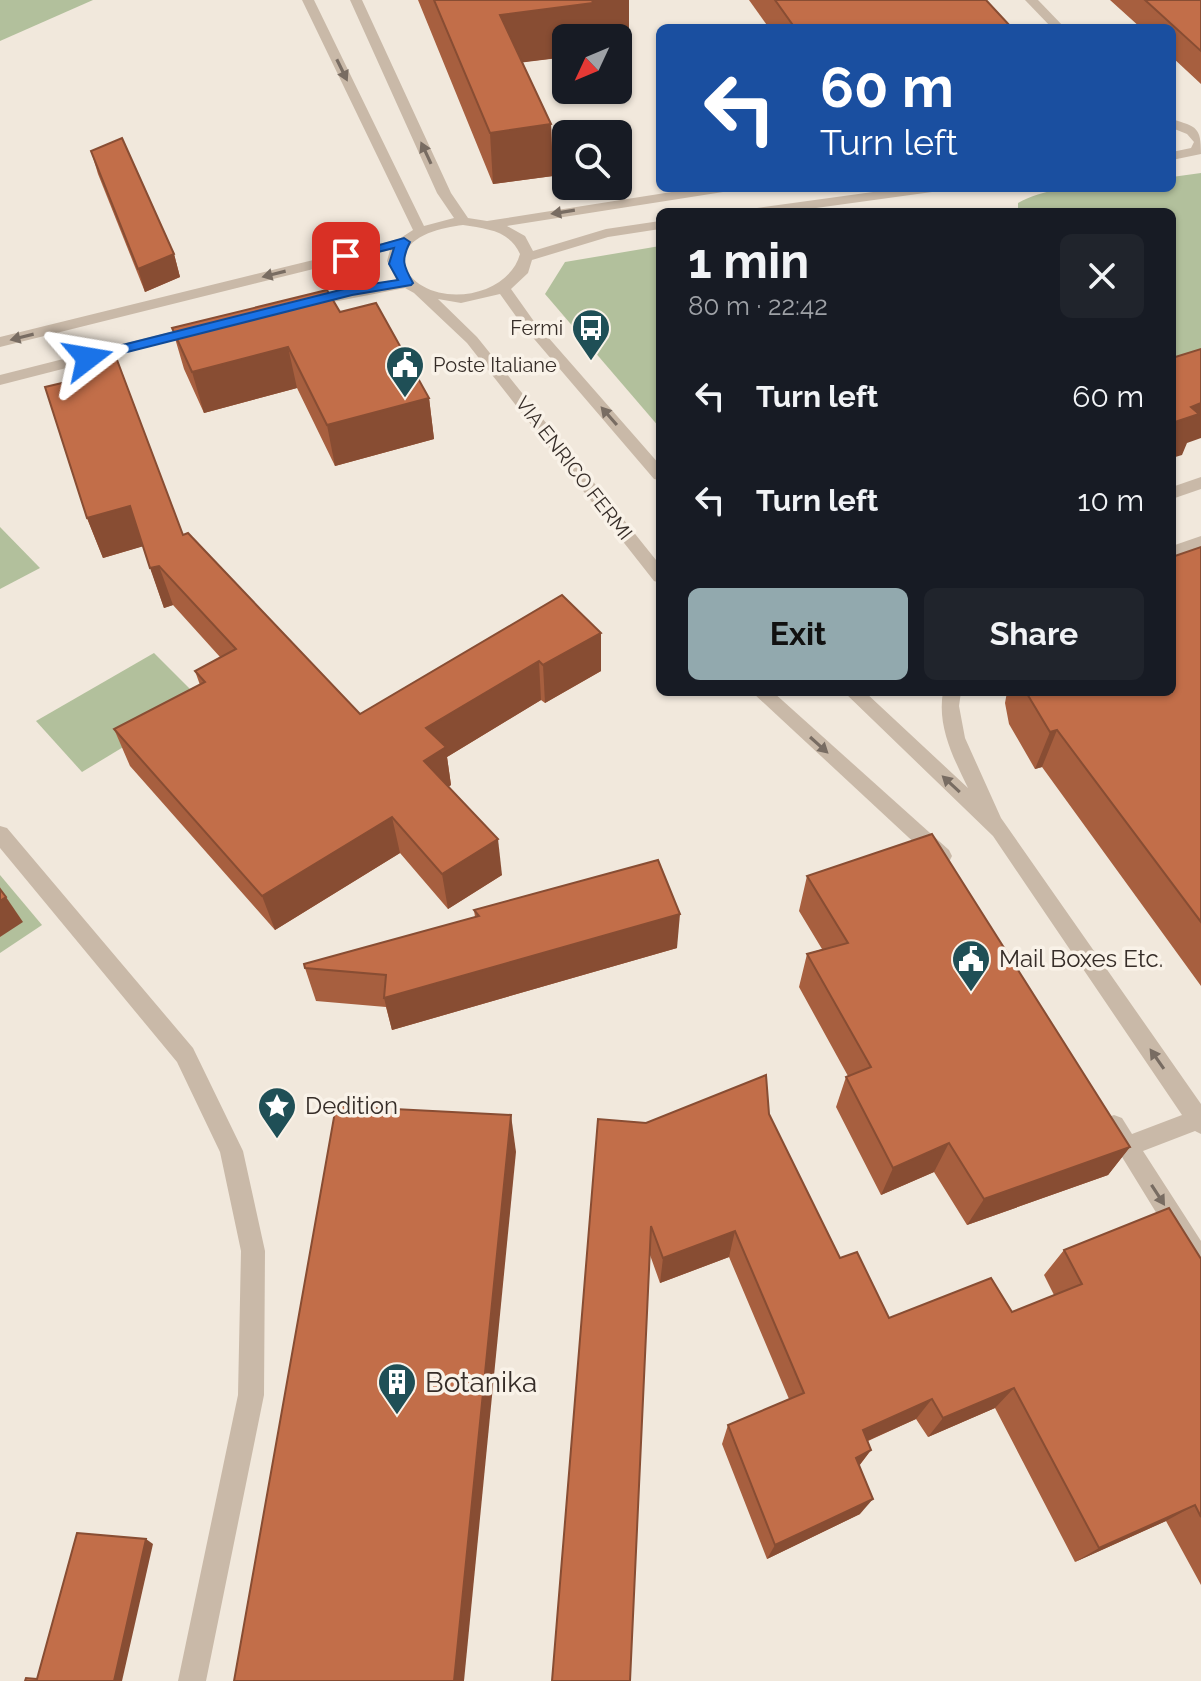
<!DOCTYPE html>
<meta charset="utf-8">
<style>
body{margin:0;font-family:Raleway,sans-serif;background:#20242c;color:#f1f3f6;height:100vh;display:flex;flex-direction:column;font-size:30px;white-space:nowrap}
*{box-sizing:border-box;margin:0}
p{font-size:26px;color:#9ea1a6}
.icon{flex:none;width:44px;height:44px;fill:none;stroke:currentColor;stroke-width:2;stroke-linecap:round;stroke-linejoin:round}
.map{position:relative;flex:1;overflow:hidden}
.sheet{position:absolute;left:656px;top:208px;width:520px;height:488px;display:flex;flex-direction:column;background:#171b24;border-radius:12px;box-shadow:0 2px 6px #0004}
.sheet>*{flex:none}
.top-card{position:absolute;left:656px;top:24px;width:520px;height:168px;border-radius:12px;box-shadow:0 2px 6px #0004;background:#1a4fa0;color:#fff;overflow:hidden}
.needle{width:52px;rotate:226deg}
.tools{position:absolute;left:552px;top:24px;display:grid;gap:16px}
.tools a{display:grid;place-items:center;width:80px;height:80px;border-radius:12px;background:#171b24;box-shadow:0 2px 6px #0004;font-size:40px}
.pin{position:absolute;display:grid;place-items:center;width:68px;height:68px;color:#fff;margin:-34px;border-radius:16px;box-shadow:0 4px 12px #0006}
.me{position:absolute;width:88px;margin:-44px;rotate:76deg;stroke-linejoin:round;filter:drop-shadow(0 0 6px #0008)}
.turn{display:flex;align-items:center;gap:28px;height:168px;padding:0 32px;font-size:36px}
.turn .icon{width:104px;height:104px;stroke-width:2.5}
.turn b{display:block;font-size:56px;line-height:68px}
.round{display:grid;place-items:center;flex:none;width:84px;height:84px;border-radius:12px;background:#20242c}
.headline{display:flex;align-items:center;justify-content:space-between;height:136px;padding:0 32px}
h1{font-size:48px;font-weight:700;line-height:60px}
.cta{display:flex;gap:16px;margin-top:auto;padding:16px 32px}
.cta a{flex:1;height:92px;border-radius:12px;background:#92a9ae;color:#111;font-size:32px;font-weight:700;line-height:92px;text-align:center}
.cta a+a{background:#20242c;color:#f1f3f6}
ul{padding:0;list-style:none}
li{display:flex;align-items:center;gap:24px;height:104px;padding:0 32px}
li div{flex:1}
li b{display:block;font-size:30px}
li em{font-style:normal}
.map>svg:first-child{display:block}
</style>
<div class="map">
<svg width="1201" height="1681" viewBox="0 0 1201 1681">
<rect width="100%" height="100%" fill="#f1e8dc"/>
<g fill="#b2c09c">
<polygon points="0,0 93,0 0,41"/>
<path d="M1201 173V351L1172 360V212H991L1018 208V203C1062 179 1124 188 1172 188V177Z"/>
<polygon points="660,246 660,428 545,294 565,262"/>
<polygon points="0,527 40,568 0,589"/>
<polygon points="154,653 201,700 82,772 36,721"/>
<polygon points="0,875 42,925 0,953"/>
</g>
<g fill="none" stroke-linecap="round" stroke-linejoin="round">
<g fill="#c9b9a8" fill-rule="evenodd">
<path d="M302 0H314L424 226 454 218 437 193 350 0H362L451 193 468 218 487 221 697 188H730L723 192 507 226 525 236 533 251 606 229 660 221V229L608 237 532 260 528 273 511 289 533 320 660 465V480L654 479 523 326 500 294 461 303 438 299 477 337 660 565V583L654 581 467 343 414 293 405 288 307 307 300 303 307 299 397 281 387 261 390 250 0 347V337L399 239 413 230ZM463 225C487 229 509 230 520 254 507 302 419 311 402 261 407 235 440 228 463 225Z"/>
<polygon points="1025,0 1038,0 1065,28 1052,28"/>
<path d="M1172 119C1197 127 1201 127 1201 154L1172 160V152L1191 148 1194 142 1187 134 1172 128Z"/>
<polygon points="902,188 939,188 932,192 787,212 750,212 757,208"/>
<polygon points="198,325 205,330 203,333 0,385 0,375"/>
<polygon points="1201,477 1201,489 1172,499 1172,487"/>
<polygon points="1201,536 1201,549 1172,559 1172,546"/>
<polygon points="752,692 773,692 949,850 952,856 949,862 942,864 935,862"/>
<path d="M844 692H865L968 788C953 757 937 726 943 692H961L959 706 965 738 1001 818 1201 1104V1134L1195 1131 1143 1151 1201 1241V1275L1192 1271 1103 1126 1106 1118 1114 1115 1122 1118 1132 1134 1182 1115 993 836Z"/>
<polygon points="0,826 7,828 193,1048 243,1151 265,1251 264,1395 206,1681 178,1681 238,1395 241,1251 220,1152 177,1062 0,848"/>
</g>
</g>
<g fill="#a75f3f">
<polygon points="418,0 629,0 629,43 618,44 618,38 566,38 566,57 522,62 551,124 553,176 493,184"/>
<polygon points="749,0 986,0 1012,28 769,28"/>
<polygon points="1110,0 1201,0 1201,84 1172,57 1172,28 1141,28"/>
<polygon points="91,151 174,254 180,277 145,292 98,174"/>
<polygon points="340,312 429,398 434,439 335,466 297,388 204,413 184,369 172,328"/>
<polygon points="87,518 183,535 360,714 562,595 601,671 545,703 541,700 447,757 451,785 448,787 502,875 448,909 400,853 275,930 130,766 114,729 200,685 195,671 220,657 173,605 164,608 143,546 103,558"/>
<polygon points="1201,547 1201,986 1042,767 1035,769 1009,724 1005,703 1007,692 1172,692"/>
<polygon points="807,876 1130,1147 1108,1175 967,1225 934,1172 881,1195 836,1107 846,1077 848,1076 799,987 807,954 822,949 799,911"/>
<polygon points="474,910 677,948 392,1030 386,1007 316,1001 305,968 475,917"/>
<polygon points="769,1114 840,1258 889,1318 1012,1312 1054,1295 1044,1275 1064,1250 1201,1259 1201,1585 1166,1521 1075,1562 995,1408 928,1437 916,1419 868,1441 871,1450 859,1466 860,1514 767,1559 722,1444 728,1425 789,1399 729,1257 660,1283 650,1255 646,1123"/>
</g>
<g fill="#884d33">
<polygon points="591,0 629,0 629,43 618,44 618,38 566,38 566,57 503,65 500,15"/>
<polygon points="551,124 553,176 493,184 490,133"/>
<polygon points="174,254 180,277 145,292 138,269"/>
<polygon points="288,347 297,388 204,413 192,372"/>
<polygon points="429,398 434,439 335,466 327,425"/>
<polygon points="1201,403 1201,438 1187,443 1182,455 1172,458 1172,423 1191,407"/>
<polygon points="130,506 144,546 103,558 87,518"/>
<polygon points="159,566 173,605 164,608 150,568"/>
<polygon points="601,633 601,671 545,703 543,665"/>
<polygon points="539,661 541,700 447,757 451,785 430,798 424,761 426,728"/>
<polygon points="1057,730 1042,767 1035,769 1050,732"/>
<polygon points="392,817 400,853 275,930 262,896"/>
<polygon points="498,839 502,875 448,909 442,874"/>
<polygon points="6,897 23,922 0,937 0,901"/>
<polygon points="680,914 677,948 392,1030 384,998"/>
<polygon points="511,1115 516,1152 464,1681 454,1681"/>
<polygon points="949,1143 934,1172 881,1195 893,1168"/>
<polygon points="1130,1147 1108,1175 967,1225 984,1199"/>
<polygon points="735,1231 729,1257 660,1283 663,1258"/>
<polygon points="1014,1388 995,1408 928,1437 943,1418"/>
<polygon points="932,1399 916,1419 851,1448 863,1430"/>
<polygon points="871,1450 858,1467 856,1458"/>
<polygon points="873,1499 860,1514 767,1559 775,1545"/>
<polygon points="1195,1505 1166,1521 1075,1562 1099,1548"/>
<polygon points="146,1539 153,1544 122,1681 114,1681"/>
</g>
<g fill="#c26e49" stroke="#884d33" stroke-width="2">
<polygon points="434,0 592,0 593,3 500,15 551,124 490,133"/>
<polygon points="775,0 986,0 1012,28 795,28"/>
<polygon points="1145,0 1201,0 1201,51"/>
<polygon points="122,138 174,254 138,269 91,151"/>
<polygon points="327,290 340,312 376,303 429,398 327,425 288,347 192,372 172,328"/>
<polygon points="111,344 183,535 188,533 360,714 562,595 601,633 543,665 539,661 426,728 446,747 424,761 498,839 442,874 392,817 262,896 114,729 205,682 195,671 236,649 159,566 150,568 130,506 87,518 45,387 79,379 70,354"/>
<polygon points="1201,349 1201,403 1191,407 1199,414 1172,423 1172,358"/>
<polygon points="1201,547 1201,922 1057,730 1050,732 1026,692 1172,692 1172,557"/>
<polygon points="932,834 1130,1147 984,1199 949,1143 893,1168 846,1077 871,1067 807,954 848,943 807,876"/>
<polygon points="658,860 680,914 384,998 386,975 305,968 304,964 479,916 474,910"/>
<polygon points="0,889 6,897 0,901"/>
<polygon points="766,1075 769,1114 840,1258 857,1252 889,1318 991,1278 1012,1312 1082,1284 1064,1250 1169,1208 1201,1259 1201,1517 1195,1505 1099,1548 1014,1388 943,1418 932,1399 863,1430 871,1450 856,1458 873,1499 775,1545 728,1425 804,1393 735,1231 663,1258 651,1226 630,1681 552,1681 598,1119 646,1123"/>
<polygon points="336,1106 511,1115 454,1681 234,1681"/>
<polygon points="77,1533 146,1539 114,1681 25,1681 26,1678 37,1679"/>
</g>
<defs><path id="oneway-solid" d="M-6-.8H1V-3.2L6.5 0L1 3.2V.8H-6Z" transform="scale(2)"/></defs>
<g fill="#786c62">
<use href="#oneway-solid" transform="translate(342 70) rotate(64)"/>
<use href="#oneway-solid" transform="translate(426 153) rotate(-115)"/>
<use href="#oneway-solid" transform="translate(563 212) rotate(171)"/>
<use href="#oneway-solid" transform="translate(274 274) rotate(166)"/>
<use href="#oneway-solid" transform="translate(22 337) rotate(166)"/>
<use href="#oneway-solid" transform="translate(609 416) rotate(-131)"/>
<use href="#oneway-solid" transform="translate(819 745) rotate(42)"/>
<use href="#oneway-solid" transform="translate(951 784) rotate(-137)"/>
<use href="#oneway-solid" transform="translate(1157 1059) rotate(-125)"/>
<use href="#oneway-solid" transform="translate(1158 1195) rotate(57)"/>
</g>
<path fill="#1a73e8" stroke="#114b97" stroke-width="2" d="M404 238 410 242C401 260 403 265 413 283L411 285 352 295 88 362 81 358 83 355 352 287 398 280 389 264 394 248 346 260 340 256Z"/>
<defs>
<g id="bus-pin" transform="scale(2)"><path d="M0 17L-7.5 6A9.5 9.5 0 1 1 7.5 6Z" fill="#1f4f56" stroke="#f9f2e8"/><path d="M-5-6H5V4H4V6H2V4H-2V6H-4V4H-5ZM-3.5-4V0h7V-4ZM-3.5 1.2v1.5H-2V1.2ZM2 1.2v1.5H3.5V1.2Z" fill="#fff"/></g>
<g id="civic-pin" transform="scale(2)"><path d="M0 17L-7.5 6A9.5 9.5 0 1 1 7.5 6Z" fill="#1f4f56" stroke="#f9f2e8"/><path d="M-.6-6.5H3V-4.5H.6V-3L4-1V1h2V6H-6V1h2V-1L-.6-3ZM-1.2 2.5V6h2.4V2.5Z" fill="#fff"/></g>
<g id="sight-pin" transform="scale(2)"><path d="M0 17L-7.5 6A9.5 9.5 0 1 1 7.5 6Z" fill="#1f4f56" stroke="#f9f2e8"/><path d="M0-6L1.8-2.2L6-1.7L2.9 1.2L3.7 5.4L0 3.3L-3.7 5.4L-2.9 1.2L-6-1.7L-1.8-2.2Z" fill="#fff"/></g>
<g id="building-pin" transform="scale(2)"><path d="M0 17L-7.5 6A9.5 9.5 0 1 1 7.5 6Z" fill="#1f4f56" stroke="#f9f2e8"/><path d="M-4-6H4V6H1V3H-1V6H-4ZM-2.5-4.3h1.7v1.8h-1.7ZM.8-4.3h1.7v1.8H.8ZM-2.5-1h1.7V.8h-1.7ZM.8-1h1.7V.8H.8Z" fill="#fff"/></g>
</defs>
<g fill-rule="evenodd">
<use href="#bus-pin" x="591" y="328"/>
<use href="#civic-pin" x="405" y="365"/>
<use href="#civic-pin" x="971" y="959"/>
<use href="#sight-pin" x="277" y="1106"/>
<use href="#building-pin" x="397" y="1382"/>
</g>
<g text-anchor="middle" stroke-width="7" stroke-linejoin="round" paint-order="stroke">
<g font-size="20" fill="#362d28" stroke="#f9f2e8" text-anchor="end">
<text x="563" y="335">Fermi</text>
<text x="433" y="372" text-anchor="start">Poste Italiane</text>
</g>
<g font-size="20" fill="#362d28" stroke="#f9f2e8">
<text transform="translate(574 468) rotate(52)" y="7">VIA ENRICO FERMI</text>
</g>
<g font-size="24" fill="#362d28" stroke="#f9f2e8" text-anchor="start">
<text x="999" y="967">Mail Boxes Etc.</text>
<text x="305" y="1114">Dedition</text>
</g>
<g font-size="28" fill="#362d28" stroke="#f9f2e8" text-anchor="start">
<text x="425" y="1392">Botanika</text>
</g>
</g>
</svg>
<div class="tools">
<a><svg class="needle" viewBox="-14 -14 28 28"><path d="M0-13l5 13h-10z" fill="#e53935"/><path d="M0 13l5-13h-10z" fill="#9ea1a6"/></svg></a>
<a><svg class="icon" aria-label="search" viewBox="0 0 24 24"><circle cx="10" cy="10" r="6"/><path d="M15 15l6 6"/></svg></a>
</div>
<div class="pin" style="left:346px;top:256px;background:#d93025"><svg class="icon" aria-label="arrive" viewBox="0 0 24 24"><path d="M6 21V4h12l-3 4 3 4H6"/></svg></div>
<svg class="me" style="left:88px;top:358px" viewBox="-20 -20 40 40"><path d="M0-17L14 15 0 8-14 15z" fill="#1a73e8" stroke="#fff" stroke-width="4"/></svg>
<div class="top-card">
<div class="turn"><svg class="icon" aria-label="left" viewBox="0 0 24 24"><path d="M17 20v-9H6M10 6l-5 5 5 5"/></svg><div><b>60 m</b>Turn left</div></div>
</div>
<section class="sheet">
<div class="headline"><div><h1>1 min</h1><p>80 m · 22:42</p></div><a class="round"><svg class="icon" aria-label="close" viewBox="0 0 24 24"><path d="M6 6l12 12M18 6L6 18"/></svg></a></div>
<ul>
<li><svg class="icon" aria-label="left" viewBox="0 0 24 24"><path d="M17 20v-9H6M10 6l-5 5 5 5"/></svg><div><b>Turn left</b></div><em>60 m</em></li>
<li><svg class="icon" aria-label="left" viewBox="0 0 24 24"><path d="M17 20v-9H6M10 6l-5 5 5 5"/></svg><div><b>Turn left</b></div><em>10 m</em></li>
</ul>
<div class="cta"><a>Exit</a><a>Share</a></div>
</section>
</div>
